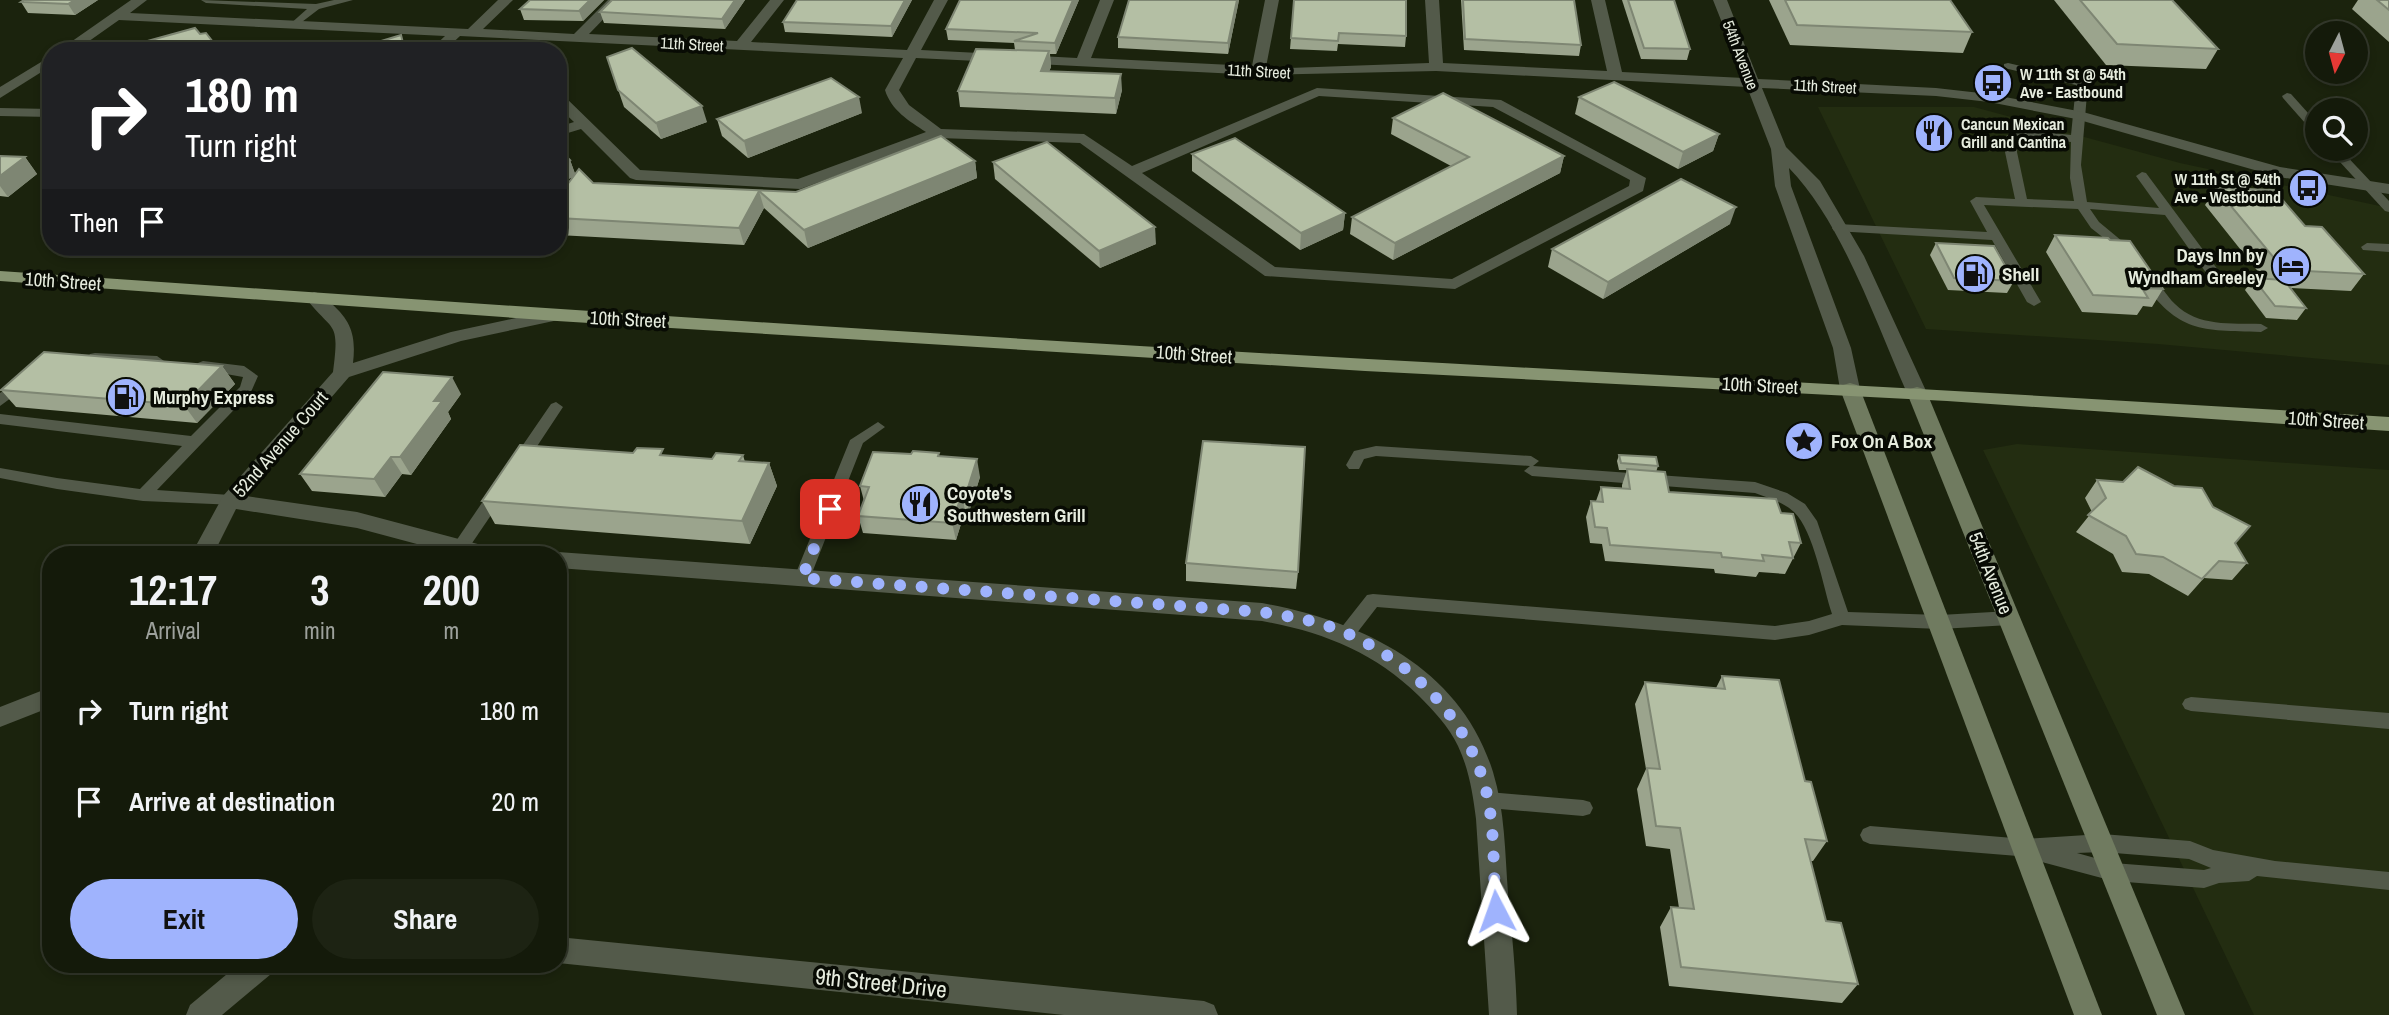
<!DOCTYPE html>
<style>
body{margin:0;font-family:"Archivo Narrow",sans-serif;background:#1d2313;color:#f1f3f6;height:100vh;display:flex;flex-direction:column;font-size:26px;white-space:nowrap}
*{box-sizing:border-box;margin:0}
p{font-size:23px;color:#9da19c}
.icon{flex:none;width:38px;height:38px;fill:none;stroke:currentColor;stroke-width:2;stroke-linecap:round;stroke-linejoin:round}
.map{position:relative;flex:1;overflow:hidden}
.drawer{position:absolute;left:42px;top:546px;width:525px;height:427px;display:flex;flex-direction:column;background:#141a0a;border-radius:28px;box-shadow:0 4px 10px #0003,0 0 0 2px #33382b}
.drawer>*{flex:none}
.guide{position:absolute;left:42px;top:42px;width:525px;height:214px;border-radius:28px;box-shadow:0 4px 10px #0003,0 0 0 2px #33382b;background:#202124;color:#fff;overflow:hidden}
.needle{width:46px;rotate:186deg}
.tools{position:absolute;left:2305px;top:21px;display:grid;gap:14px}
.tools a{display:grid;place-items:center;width:63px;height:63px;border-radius:50%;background:#141a0a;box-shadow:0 4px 10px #0003,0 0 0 2px #33382b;font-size:35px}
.pin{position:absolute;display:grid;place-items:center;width:60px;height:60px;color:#fff;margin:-30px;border-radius:14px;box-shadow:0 4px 10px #0006}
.me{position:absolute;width:77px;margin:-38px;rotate:356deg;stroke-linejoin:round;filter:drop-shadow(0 0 5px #0008)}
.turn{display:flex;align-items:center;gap:24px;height:147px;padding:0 28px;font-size:32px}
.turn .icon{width:91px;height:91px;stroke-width:2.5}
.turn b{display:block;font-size:49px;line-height:60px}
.then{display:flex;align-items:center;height:66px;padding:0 28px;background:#0003;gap:14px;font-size:26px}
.eta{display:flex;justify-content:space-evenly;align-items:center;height:119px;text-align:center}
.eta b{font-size:42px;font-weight:700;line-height:49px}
.cta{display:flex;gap:14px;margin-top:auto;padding:14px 28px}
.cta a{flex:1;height:80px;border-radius:42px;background:#9fb3fd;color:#111;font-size:28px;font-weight:700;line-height:80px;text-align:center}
.cta a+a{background:#1d2313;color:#f1f3f6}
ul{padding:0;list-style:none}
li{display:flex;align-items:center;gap:21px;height:91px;padding:0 28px}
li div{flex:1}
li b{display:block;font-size:26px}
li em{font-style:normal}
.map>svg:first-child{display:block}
</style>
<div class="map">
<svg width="2389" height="1015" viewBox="0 0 2389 1015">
<rect width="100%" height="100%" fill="#1b230d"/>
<g fill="#232d11">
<polygon points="1818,107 1974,107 2180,163 2389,208 2389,365 2158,344 1926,329"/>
<polygon points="2017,444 2389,470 2389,1015 2254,1015 1983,450"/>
</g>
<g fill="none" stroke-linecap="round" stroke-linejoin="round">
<g fill="#535a4a" fill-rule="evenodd">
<polygon points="201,0 316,4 334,0 353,0 319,9 294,28 289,25 307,9 206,3"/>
<path d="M2008 63 2085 81 2087 94 2081 165 2087 202 2159 208 2136 176 2142 172 2146 173 2224 278V284H2214L2165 215 2090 209 2099 222 2134 251V257L2129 258 2091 228 2078 209 1984 205 2041 302 2034 306 2027 302 1992 240 1834 231 1832 228 1838 224 1987 232 1970 201 1976 197 2015 199 2005 152 2006 136 2020 129 2071 135 2076 85 2004 68V64ZM2022 136 2071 142 2070 178 2074 201 2027 199 2017 152 2018 138Z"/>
<polygon points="2287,93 2291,94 2317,123 2317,133 2313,132 2283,98 2282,96"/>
<polygon points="2328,149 2340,149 2389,201 2389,212 2385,211"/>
<polygon points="2367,243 2389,244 2389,252 2363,250 2361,247"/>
<path d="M2148 276C2159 280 2166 296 2175 304 2198 327 2231 323 2261 324L2268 328 2261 332C2200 330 2179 333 2141 280Z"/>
<polygon points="95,353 157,356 164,361 157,366 90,360 88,357 90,354"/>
<polygon points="203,361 244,366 258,376 251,392 157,490 230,495 238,501 236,505 143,501 57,489 0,478 0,468 57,478 140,489 182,446 0,424 0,414 191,436 240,387 243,377 198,369 196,366 198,363"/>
<polygon points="21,379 28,384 26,387 0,406 0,393"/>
<polygon points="556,402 563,407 524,466 514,466 511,462 514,458 551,404"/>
<polygon points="878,422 885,427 863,443 810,578 808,582 796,582 794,578 850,440"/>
<path d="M1376 446 1531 456 1539 461 1533 466 1755 482 1787 493 1805 504 1817 521 1848 612 1940 615 2010 611 2016 613 2019 618 2016 623 2010 625 1940 629 1842 625 1809 635 1775 640 1377 607 1353 638 1347 640 1341 638 1338 633 1341 628 1367 595 1373 594 1775 626 1809 621 1832 614C1823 587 1814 531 1794 512 1783 502 1768 498 1755 493L1532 476 1524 471 1530 466 1376 456 1364 459 1359 469H1349L1346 465 1354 451Z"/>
<polygon points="498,486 504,488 506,492 504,496 466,552 454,552 452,548 454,544 492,488"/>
<polygon points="2191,697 2389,713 2389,729 2191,711 2185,709 2182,704 2185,699"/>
<polygon points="1488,792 1583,800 1590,802 1593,808 1590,814 1583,816 1488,808 1481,806 1478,800 1481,794"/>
<path d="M1870 826 2025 839 2102 834 2190 841 2213 850 2275 861 2389 872V890L2257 876 2249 881 2219 883 2204 888 2113 881 2038 861 2030 857 1870 844 1863 841 1860 835 1863 829ZM2102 852 2189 859 2211 868 2204 870 2113 863 2077 853Z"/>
</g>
<g fill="#535a4a" fill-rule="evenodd">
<path d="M131 0H147L130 13 468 29 498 0H513L483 29 574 34 608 0H622L589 34 737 41 770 0H784L751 42 907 50 934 0H948L921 50 1077 58 1100 0H1114L1091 58 1252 66 1265 0H1279L1266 67 1289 68 1429 63 1425 0H1439L1443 63 1607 71 1591 0H1605L1622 72 1744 78 1713 0H1727L1758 79 1936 88 1989 94 2083 112 2280 167 2389 184V194L2279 177 2076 119 1989 102 1936 96 1762 88 1786 147 1820 181 1864 256 1927 393 1924 397H1910L1907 393C1876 323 1842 222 1789 168L1791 186 1851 348 1860 389 1857 393H1843L1840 389 1833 348 1775 186 1771 149 1747 87 1436 71 1258 75 916 58 899 90 909 105 941 129 1084 134 1132 166 1317 88 1501 100 1646 178 1643 191 1455 289 1265 276 1080 143 939 138 800 189 636 180 630 178 581 129 558 136V127L574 122 558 107V94L563 95 640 170 798 179 926 132C909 121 891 110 885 90L903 58 460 36 444 51H429L445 36 119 20 75 51H58ZM1319 96 1493 107 1630 180 1629 186 1452 279 1275 267 1142 173Z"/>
<polygon points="334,47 363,47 370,51 327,51"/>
<polygon points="51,56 51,66 0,98 0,87"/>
<polygon points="0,108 51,109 51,117 0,116"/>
<path d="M314 292C322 294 326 298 332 304 352 322 356 337 353 363L451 332 557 309 563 311 566 315 563 319 461 341 349 377 246 496 357 512 489 547 497 549 500 555H458L357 528 236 509 213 555H191L223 496 333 372C340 318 333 334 305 297Z"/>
<path d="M558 552 1262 603C1362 621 1461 668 1493 772 1505 811 1505 853 1508 893 1512 934 1516 974 1517 1015H1489L1476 819C1473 795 1469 769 1458 746 1449 727 1434 711 1419 696 1374 652 1323 632 1262 621L558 568V555H550Z"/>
<polygon points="51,687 51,707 0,727 0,707"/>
<polygon points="558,937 1204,1001 1214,1005 1218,1015 1064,1015 558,963"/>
<polygon points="239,964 275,964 271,974 222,1015 186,1015 190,1005"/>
</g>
<g fill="#707b60" fill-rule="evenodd">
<polygon points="1850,383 1857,385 1860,389 2102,1015 2074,1015 1840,389 1843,385"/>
<polygon points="1917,387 1924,389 1927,393 2185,1015 2157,1015 1907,393 1910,389"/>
</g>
<path fill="#879472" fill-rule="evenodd" d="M0 271C456 302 912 334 1368 359 1709 378 2049 395 2389 417V431L1947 401 1365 371 557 321 0 281Z"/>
</g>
<g fill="#9ba48d">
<polygon points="24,0 98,0 75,15 28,13 21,2"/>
<polygon points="604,0 583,21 524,20 520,9"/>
<polygon points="612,0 745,0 725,29 604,23 600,12"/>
<polygon points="797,0 912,0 892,37 785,32 783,22"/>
<polygon points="1079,0 1056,54 1050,54 1051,67 1049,71 1122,90 1116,114 960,107 958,91 1015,50 1014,43 948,40 946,29"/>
<polygon points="1239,0 1228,54 1118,48 1118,37"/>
<polygon points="1294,0 1406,36 1405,47 1338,44 1337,51 1290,49"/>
<polygon points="1461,0 1574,0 1581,45 1579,56 1464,50"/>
<polygon points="1622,0 1674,0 1690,49 1687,60 1641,59"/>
<polygon points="1769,0 1950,0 1972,32 1963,53 1790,45"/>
<polygon points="2054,0 2172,0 2218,49 2206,69 2106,65"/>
<polygon points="2358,0 2389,0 2389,42 2352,9"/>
<polygon points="607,57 707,122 661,139 624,107"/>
<polygon points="1579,97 1719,134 1713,151 1678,169 1575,114"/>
<polygon points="862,113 748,158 722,136 717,119"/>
<polygon points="1393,118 1564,156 1560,173 1393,260 1350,234 1352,217 1451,166 1391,134"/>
<polygon points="1192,154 1345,213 1343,230 1300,250 1192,171"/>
<polygon points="0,156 25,157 37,174 8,197 0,196"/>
<polygon points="570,160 575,174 593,183 796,192 975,161 977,178 808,248 764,208 744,245 558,235 558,197 573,177 558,183"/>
<polygon points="993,162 1156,244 1100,268 995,179"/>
<polygon points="2216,188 2305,226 2364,274 2351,291 2291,288 2306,308 2297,320 2266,318 2245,290 2253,278 2264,279 2205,205"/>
<polygon points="1730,224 1603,299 1548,267 1552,249"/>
<polygon points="2055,235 2110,240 2163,289 2152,307 2143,306 2137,315 2082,312 2046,252"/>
<polygon points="1936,243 2014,281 2007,293 1948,290 1930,255"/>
<polygon points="222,366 235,384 197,423 16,407 1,390"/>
<polygon points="461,394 448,412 451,419 411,475 402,474 385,497 312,491 300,474"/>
<polygon points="939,453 939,456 980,477 969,512 965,511 956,540 863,533 858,516 864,501 860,486"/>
<polygon points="743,455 745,462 769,463 777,486 750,544 495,524 482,501 665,456 712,459"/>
<polygon points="1619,455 1658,466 1656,472 1669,492 1781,513 1801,543 1785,574 1759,572 1756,577 1715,573 1714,569 1605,561 1602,544 1590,543 1586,517 1591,501 1596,501 1601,487 1622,488 1622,485 1627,470 1619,470 1617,461"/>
<polygon points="2097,480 2235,544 2247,563 2232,580 2204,578 2188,596 2149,574 2122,572 2113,554 2076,532 2092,512 2085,498"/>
<polygon points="1186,563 1298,572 1296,589 1186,581"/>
<polygon points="1722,676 1805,781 1827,841 1813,861 1811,861 1826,921 1858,984 1842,1003 1669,986 1660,927 1671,907 1679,908 1670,849 1646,846 1637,789 1646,769 1635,704 1645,682 1716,688"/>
</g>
<g fill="#7e8673">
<polygon points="75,0 98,0 75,15 68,4"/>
<polygon points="590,0 604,0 583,21 579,11"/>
<polygon points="735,0 745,0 725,29 722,19"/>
<polygon points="905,0 912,0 892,37 891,26"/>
<polygon points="1073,0 1079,0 1056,54 1055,43"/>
<polygon points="1237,0 1239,0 1228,54 1228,43"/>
<polygon points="1049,51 1051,67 1043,87 1041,71"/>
<polygon points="1121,74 1122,90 1116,114 1115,98"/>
<polygon points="859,97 862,113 748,158 744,141"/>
<polygon points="702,106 707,122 661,139 656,123"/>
<polygon points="1719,134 1713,151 1678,169 1683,152"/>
<polygon points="1564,156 1560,173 1393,260 1395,243"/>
<polygon points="25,157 37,174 8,197 0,186 0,176"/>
<polygon points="570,160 576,176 558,183 558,164"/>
<polygon points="975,161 977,178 808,248 804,230"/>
<polygon points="759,191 764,208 744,245 739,228"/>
<polygon points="1736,207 1730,224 1603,299 1608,282"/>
<polygon points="1345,213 1343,230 1300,250 1301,233"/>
<polygon points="1155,227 1156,244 1100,268 1099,251"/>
<polygon points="222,366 235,384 197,423 184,405"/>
<polygon points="452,377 461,394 448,412 451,419 411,475 400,457 434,401"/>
<polygon points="391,457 402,474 385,497 374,479"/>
<polygon points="977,459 980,477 969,512 966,494"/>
<polygon points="769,463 777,486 750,544 742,521"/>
<polygon points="962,494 965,511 956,540 952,523"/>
</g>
<g fill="#b4bfa4" stroke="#7e8673" stroke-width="2">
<polygon points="24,0 75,0 68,4 21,2"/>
<polygon points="530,0 590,0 579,11 520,9"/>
<polygon points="612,0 735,0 722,19 600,12"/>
<polygon points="797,0 905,0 891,26 783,22"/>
<polygon points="960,0 1073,0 1055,43 1014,41 1038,33 946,29"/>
<polygon points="1129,0 1237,0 1228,43 1118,37"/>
<polygon points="1294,0 1406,0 1406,36 1339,33 1338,41 1291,38"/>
<polygon points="1463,0 1574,0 1581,45 1465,39"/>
<polygon points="1628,0 1674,0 1690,49 1644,48"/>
<polygon points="1785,0 1950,0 1972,32 1797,25"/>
<polygon points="2080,0 2172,0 2218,49 2117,44"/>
<polygon points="2377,0 2389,0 2389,10"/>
<polygon points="195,28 200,34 206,33 220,51 134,51 133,45"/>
<polygon points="401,35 405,51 348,51"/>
<polygon points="632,48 702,106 656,123 618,90 607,57"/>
<polygon points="976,49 1049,51 1041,71 1121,74 1115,98 958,91"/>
<polygon points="831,78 859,97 744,141 717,119"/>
<polygon points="1614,82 1719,134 1683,152 1579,97"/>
<polygon points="1443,93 1564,156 1395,243 1352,217 1469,157 1393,118"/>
<polygon points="941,136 975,161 804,230 759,191 739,228 558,218 558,197 579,169 593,183 796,192"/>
<polygon points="1235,138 1345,213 1301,233 1192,154"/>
<polygon points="1047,142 1155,227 1099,251 993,162"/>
<polygon points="558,148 570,160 558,164"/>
<polygon points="0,156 25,157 0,176"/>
<polygon points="1681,179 1736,207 1608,282 1552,249"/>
<polygon points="2216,188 2274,190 2305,226 2322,227 2364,274 2284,270"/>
<polygon points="2055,235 2108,238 2110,240 2130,241 2163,289 2142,288 2148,298 2093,295"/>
<polygon points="1936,243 1994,246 2014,281 1954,278"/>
<polygon points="2253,278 2284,280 2306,308 2275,306"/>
<polygon points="44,352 222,366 184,405 1,390"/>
<polygon points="383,372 452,377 434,401 442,401 400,457 391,457 374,479 300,474"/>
<polygon points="1203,441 1305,447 1298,572 1186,563"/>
<polygon points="520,445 633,453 637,448 663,449 660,455 712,459 716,453 743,455 739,461 769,463 742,521 482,501"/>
<polygon points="913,451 939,453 938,456 977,459 966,494 962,494 952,523 858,516 869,487 860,486 873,452 911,454"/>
<polygon points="1619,455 1656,457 1658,466 1621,463"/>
<polygon points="2138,467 2174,486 2202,488 2213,507 2250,526 2235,543 2247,563 2219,561 2202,579 2163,557 2136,554 2126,536 2088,515 2106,498 2097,480 2123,482"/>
<polygon points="1627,469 1665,472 1669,492 1776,499 1781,513 1793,514 1801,543 1789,542 1793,558 1762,555 1764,561 1722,557 1721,553 1610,545 1607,528 1595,527 1591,501 1603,502 1601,487 1630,489"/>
<polygon points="1722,676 1779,680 1805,781 1811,782 1827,841 1805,839 1826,921 1841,923 1858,984 1681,967 1671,907 1694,909 1680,828 1656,826 1647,768 1660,769 1645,682 1725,689"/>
</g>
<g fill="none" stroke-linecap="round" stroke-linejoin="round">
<path stroke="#9fb3fd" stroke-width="12" stroke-dasharray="0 21.6" d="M830 509 802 578 1262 612C1288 616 1314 620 1339 630 1412 660 1472 721 1488 799 1495 835 1493 874 1496 911"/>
</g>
<defs>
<g id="bus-disc" transform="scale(2.0125)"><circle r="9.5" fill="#9fb3fd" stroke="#080b04"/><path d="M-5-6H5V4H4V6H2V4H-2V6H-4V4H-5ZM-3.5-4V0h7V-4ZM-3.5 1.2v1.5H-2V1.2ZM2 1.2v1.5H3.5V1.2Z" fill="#111"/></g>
<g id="restaurant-disc" transform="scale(2.0125)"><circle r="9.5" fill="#9fb3fd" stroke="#080b04"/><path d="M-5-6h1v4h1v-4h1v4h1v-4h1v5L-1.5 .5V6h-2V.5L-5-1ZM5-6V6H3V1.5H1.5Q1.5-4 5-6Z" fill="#111"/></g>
<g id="hotel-disc" transform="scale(2.0125)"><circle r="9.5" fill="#9fb3fd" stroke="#080b04"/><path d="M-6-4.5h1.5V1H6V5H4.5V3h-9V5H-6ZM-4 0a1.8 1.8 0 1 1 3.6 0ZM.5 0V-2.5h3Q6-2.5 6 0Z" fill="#111"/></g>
<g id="fuel-disc" transform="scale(2.0125)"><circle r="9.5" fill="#9fb3fd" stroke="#080b04"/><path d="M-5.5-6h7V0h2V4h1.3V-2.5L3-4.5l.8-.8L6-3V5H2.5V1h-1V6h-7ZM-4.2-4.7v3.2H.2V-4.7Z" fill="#111"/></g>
<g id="sight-disc" transform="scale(2.0125)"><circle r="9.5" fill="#9fb3fd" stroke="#080b04"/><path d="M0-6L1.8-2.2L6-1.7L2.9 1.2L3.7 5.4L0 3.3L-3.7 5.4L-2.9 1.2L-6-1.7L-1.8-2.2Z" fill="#111"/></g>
</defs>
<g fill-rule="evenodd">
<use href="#bus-disc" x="1993" y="83"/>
<use href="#restaurant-disc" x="1934" y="133"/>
<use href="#bus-disc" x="2308" y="188"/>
<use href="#hotel-disc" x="2291" y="266"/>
<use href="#fuel-disc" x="1975" y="274"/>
<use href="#fuel-disc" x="126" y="397"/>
<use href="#sight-disc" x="1804" y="441"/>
<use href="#restaurant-disc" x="920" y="504"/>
</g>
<g text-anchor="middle" stroke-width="7" stroke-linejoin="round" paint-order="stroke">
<g font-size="16" fill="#e6ecde" stroke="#080b04">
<text transform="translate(692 44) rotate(3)" y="6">11th Street</text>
<text transform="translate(1741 55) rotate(69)" y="6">54th Avenue</text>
<text transform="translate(1259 71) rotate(3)" y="6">11th Street</text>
<text transform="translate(1825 86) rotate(3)" y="6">11th Street</text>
</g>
<g font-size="16" font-weight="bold" fill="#e6ecde" stroke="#080b04" text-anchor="start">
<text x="2020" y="80">W 11th St @ 54th<tspan x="2020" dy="18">Ave - Eastbound</tspan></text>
<text x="1961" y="130">Cancun Mexican<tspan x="1961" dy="18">Grill and Cantina</tspan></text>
<text x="2281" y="185" text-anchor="end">W 11th St @ 54th<tspan x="2281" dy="18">Ave - Westbound</tspan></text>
</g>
<g font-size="19" font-weight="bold" fill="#e6ecde" stroke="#080b04" text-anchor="start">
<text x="2264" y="262" text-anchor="end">Days Inn by<tspan x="2264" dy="22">Wyndham Greeley</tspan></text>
<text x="2002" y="281">Shell</text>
<text x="153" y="404">Murphy Express</text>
<text x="1831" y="448">Fox On A Box</text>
<text x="947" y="500">Coyote's<tspan x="947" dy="22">Southwestern Grill</tspan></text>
</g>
<g font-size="19" fill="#e6ecde" stroke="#080b04">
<text transform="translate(63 281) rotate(4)" y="7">10th Street</text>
<text transform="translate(628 319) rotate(3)" y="7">10th Street</text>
<text transform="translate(1194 354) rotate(4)" y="7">10th Street</text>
<text transform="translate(1760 385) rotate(3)" y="7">10th Street</text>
<text transform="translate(2326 420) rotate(4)" y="7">10th Street</text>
<text transform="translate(280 444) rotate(-49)" y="7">52nd Avenue Court</text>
<text transform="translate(1991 573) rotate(68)" y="7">54th Avenue</text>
</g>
<g font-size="23" fill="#e6ecde" stroke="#080b04">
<text transform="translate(881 983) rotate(6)" y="8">9th Street Drive</text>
</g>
</g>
</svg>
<div class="tools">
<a><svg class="needle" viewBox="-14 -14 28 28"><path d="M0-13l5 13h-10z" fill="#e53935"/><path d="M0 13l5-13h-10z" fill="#9da19c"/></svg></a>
<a><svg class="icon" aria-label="search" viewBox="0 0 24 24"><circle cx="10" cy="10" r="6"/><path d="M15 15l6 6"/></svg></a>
</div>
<div class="pin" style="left:830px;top:509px;background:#d93025"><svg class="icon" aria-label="arrive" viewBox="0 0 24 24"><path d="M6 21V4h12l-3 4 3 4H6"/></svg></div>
<svg class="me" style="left:1496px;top:911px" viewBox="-20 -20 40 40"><path d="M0-17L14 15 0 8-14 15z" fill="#9fb3fd" stroke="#fff" stroke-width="4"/></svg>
<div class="guide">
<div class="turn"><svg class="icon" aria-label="right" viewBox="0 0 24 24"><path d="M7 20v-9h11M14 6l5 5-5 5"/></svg><div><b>180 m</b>Turn right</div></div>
<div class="then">Then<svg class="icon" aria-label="arrive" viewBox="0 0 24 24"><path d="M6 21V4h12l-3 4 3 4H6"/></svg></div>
</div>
<section class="drawer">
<div class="eta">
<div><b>12:17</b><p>Arrival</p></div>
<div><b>3</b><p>min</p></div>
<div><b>200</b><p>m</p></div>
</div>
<ul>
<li><svg class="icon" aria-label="right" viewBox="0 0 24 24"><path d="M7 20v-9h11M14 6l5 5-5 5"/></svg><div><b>Turn right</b></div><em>180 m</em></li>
<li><svg class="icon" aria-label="arrive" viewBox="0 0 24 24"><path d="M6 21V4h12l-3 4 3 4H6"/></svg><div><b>Arrive at destination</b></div><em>20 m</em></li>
</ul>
<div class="cta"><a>Exit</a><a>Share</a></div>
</section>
</div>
